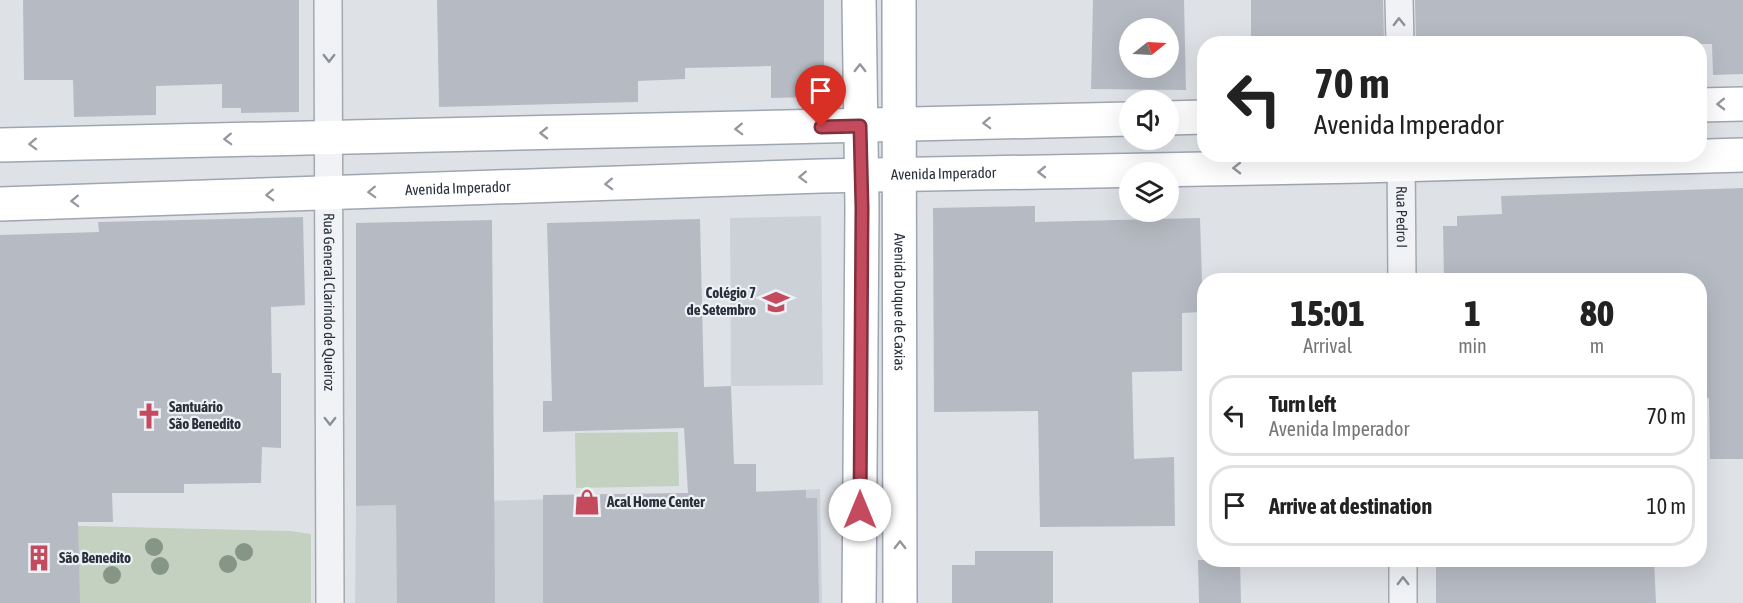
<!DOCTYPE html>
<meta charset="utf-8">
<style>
body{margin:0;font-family:"Asap Condensed",sans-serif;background:#f2f2f2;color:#222;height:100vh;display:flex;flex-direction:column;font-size:22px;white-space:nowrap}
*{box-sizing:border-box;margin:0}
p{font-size:20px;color:#767676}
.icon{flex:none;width:33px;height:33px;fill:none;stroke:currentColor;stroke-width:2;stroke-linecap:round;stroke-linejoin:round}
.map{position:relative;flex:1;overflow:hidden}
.drawer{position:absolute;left:1197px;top:273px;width:510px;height:294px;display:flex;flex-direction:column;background:#fff;border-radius:24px;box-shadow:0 6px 24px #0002}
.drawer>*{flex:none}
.guide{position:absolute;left:1197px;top:36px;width:510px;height:126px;border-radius:24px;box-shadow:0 6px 24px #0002;background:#fff;color:#222;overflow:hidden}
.needle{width:39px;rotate:72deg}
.controls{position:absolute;left:1119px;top:18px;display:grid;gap:12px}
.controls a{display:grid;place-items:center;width:60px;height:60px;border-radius:50%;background:#fff;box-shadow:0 6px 24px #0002;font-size:30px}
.pin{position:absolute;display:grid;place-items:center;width:51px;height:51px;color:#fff;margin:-62px -26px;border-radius:50% 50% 50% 0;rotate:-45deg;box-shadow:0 0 6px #0007}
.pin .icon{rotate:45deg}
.me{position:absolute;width:66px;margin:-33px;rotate:0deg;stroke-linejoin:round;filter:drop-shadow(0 0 4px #0008)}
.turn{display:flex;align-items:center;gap:21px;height:126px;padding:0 18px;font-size:27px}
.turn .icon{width:78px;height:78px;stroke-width:2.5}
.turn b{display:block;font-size:42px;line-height:51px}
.eta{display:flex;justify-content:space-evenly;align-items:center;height:102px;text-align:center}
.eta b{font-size:36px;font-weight:800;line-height:42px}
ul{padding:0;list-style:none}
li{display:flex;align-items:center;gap:18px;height:81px;margin:0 12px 9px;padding:0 6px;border:3px solid #e0e0e0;border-radius:24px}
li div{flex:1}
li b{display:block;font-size:22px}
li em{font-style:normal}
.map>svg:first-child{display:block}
</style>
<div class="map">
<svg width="1743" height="603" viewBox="0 0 1743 603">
<rect width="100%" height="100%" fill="#dee2e7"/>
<g fill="#ccd1d8">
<polygon points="821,216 823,385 731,386 730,218"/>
<polygon points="820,489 822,603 355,603 356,506"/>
</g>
<g fill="#c4d0c0">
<polygon points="678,432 679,486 576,488 575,433"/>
<polygon points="0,524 289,531 311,534 311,603 0,603"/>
</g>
<g fill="#b6bbc3" fill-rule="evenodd">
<polygon points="23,0 299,0 299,112 241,113 241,108 222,108 222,84 156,86 156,115 74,117 73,80 24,80"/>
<polygon points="437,0 824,0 824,89 815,97 771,98 771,66 685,68 685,79 638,81 638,102 439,107"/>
<path d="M1093 0H1184L1186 90 1091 89ZM1130 28H1168V68H1130Z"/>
<polygon points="1251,0 1383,0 1384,39 1373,39 1373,44 1251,44"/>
<polygon points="1415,0 1743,0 1743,74 1713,75 1712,44 1427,44 1427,38 1416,38"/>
<polygon points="1743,188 1743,459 1710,459 1709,398 1700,399 1700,280 1444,280 1443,226 1457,226 1457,216 1502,214 1501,196"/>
<polygon points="1035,206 1035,222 1200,218 1203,312 1182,313 1182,371 1132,372 1134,459 1174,457 1175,526 1040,527 1038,411 934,412 933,208"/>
<polygon points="303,217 305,305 271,307 272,373 281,373 281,448 262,447 261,483 184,484 184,493 112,493 113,522 78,522 80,603 0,603 0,235 99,232 98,222"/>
<polygon points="700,219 704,387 731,386 734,464 756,464 756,492 806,490 806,498 817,498 819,603 543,603 543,495 688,493 684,428 543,432 543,401 552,401 547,223"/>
<polygon points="492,220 495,603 397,603 396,505 356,506 356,223"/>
<polygon points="975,551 1053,551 1053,603 952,603 952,565 975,565"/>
<polygon points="1198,560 1240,560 1241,603 1199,603"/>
<polygon points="1436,560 1654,560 1656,603 1436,603"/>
</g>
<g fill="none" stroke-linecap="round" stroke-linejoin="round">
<g stroke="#a4a9b0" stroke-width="30">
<g id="minor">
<path id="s1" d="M328 0 330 603"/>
<polyline points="1399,0 1400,44"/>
<path id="s2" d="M1401 154 1402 280"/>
<polyline points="1403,560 1403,603"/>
</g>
</g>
<g stroke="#9ea6b1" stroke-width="36">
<g id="primary">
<path id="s3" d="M899 0 900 603"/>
<polyline points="1700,105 1743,104"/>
<polyline points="1168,118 1204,117"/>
<polyline points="0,145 1130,119"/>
<path id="s4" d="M0 204 821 176 1361 166 1743 155"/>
<polyline points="859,603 862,208 859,0"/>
</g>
</g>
<use href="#minor" stroke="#f1f2f5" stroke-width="27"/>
<use href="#primary" stroke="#fff" stroke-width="33"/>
</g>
<g fill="#859686">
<circle cx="154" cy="547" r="9"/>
<circle cx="244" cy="552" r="9"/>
<circle cx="228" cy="564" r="9"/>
<circle cx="160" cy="566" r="9"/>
<circle cx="112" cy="575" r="9"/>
</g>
<defs><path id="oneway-chevron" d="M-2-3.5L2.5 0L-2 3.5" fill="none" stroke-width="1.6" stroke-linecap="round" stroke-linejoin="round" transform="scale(1.5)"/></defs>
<g stroke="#8c9198">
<use href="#oneway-chevron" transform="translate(1399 22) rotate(-91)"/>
<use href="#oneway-chevron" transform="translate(329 58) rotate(90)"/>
<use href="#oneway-chevron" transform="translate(330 421) rotate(90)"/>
<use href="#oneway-chevron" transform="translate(1403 581) rotate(-90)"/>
</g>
<g stroke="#94989e">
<use href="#oneway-chevron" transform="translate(860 68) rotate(-90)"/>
<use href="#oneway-chevron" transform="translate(1721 104) rotate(179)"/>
<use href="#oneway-chevron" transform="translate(987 123) rotate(178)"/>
<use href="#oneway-chevron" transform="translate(739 129) rotate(178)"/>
<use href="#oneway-chevron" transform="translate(544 133) rotate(179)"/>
<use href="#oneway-chevron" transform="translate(228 139) rotate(178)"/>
<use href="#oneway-chevron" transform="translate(33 144) rotate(178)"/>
<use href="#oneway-chevron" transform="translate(1237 168) rotate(179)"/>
<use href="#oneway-chevron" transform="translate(1042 172) rotate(179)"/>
<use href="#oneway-chevron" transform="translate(803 177) rotate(178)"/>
<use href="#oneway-chevron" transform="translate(609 184) rotate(178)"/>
<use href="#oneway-chevron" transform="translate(372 192) rotate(178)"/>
<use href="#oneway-chevron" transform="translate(270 195) rotate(178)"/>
<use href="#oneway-chevron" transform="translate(75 201) rotate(178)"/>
<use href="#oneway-chevron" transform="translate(900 545) rotate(-90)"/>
</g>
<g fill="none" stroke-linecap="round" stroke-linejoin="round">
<g stroke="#7f303d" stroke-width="15">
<polyline id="route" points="821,127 860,126 862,208 860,510"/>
</g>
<use href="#route" stroke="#c44a5e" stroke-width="10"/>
</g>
<defs>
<g id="school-bare" transform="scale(2.07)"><path d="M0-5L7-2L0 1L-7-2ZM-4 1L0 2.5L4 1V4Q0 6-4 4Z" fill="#c44a5e" stroke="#edf0f4" stroke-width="2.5" paint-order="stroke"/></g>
<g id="church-bare" transform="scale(2.07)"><path d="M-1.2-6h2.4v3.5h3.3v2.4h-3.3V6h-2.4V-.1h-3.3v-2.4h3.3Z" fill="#c44a5e" stroke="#edf0f4" stroke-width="2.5" paint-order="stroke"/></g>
<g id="shop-bare" transform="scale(2.07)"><path d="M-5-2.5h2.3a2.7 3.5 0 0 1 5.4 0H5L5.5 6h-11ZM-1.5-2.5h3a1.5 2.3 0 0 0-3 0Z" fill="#c44a5e" stroke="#edf0f4" stroke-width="2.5" paint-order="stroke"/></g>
<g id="building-bare" transform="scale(2.07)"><path d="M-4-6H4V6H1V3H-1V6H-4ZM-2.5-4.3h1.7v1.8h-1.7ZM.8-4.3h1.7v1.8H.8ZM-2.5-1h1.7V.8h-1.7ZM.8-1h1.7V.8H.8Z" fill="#c44a5e" stroke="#edf0f4" stroke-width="2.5" paint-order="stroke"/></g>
</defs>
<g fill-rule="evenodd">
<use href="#school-bare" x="776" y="302"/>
<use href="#church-bare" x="149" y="416"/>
<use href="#shop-bare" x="587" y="502"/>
<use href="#building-bare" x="39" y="558"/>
</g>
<g text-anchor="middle" stroke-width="4.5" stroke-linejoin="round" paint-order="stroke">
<g font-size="15" fill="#28303c" stroke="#edf0f4">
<text dy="5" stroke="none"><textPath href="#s4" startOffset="944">Avenida Imperador</textPath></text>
<text dy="5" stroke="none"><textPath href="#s4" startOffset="458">Avenida Imperador</textPath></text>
<text dy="5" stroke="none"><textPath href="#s2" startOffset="63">Rua Pedro I</textPath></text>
<text dy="5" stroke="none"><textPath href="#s1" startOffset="302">Rua General Clarindo de Queiroz</textPath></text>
<text dy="5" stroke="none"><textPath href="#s3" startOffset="302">Avenida Duque de Caxias</textPath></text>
</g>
<g font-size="15" font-weight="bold" fill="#28303c" stroke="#edf0f4" text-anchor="start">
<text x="756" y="298" text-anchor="end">Colégio 7<tspan x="756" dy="17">de Setembro</tspan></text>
<text x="169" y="412">Santuário<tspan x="169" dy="17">São Benedito</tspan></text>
<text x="607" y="507">Acal Home Center</text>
<text x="59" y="563">São Benedito</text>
</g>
</g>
</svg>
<div class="controls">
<a><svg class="needle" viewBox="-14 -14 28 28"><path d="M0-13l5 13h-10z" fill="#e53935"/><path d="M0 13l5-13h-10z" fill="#767676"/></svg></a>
<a><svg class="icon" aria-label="sound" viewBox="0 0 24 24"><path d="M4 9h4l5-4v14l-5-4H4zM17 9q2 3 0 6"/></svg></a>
<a><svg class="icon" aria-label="layers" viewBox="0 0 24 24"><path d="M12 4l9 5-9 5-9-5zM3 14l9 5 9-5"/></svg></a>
</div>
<div class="pin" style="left:821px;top:127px;background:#d93025"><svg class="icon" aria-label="arrive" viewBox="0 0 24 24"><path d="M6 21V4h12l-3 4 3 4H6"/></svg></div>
<svg class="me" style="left:860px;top:510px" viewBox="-20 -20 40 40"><circle r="19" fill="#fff"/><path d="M0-13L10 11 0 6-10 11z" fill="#c44a5e"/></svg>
<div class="guide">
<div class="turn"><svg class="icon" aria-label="left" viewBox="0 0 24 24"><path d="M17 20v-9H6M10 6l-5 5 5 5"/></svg><div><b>70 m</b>Avenida Imperador</div></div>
</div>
<section class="drawer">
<div class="eta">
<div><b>15:01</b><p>Arrival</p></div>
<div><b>1</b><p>min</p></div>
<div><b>80</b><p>m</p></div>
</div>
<ul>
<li><svg class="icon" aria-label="left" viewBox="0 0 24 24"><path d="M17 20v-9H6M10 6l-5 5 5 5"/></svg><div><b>Turn left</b><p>Avenida Imperador</p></div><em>70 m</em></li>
<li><svg class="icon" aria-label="arrive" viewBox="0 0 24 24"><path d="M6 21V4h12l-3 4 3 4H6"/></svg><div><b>Arrive at destination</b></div><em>10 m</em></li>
</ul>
</section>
</div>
